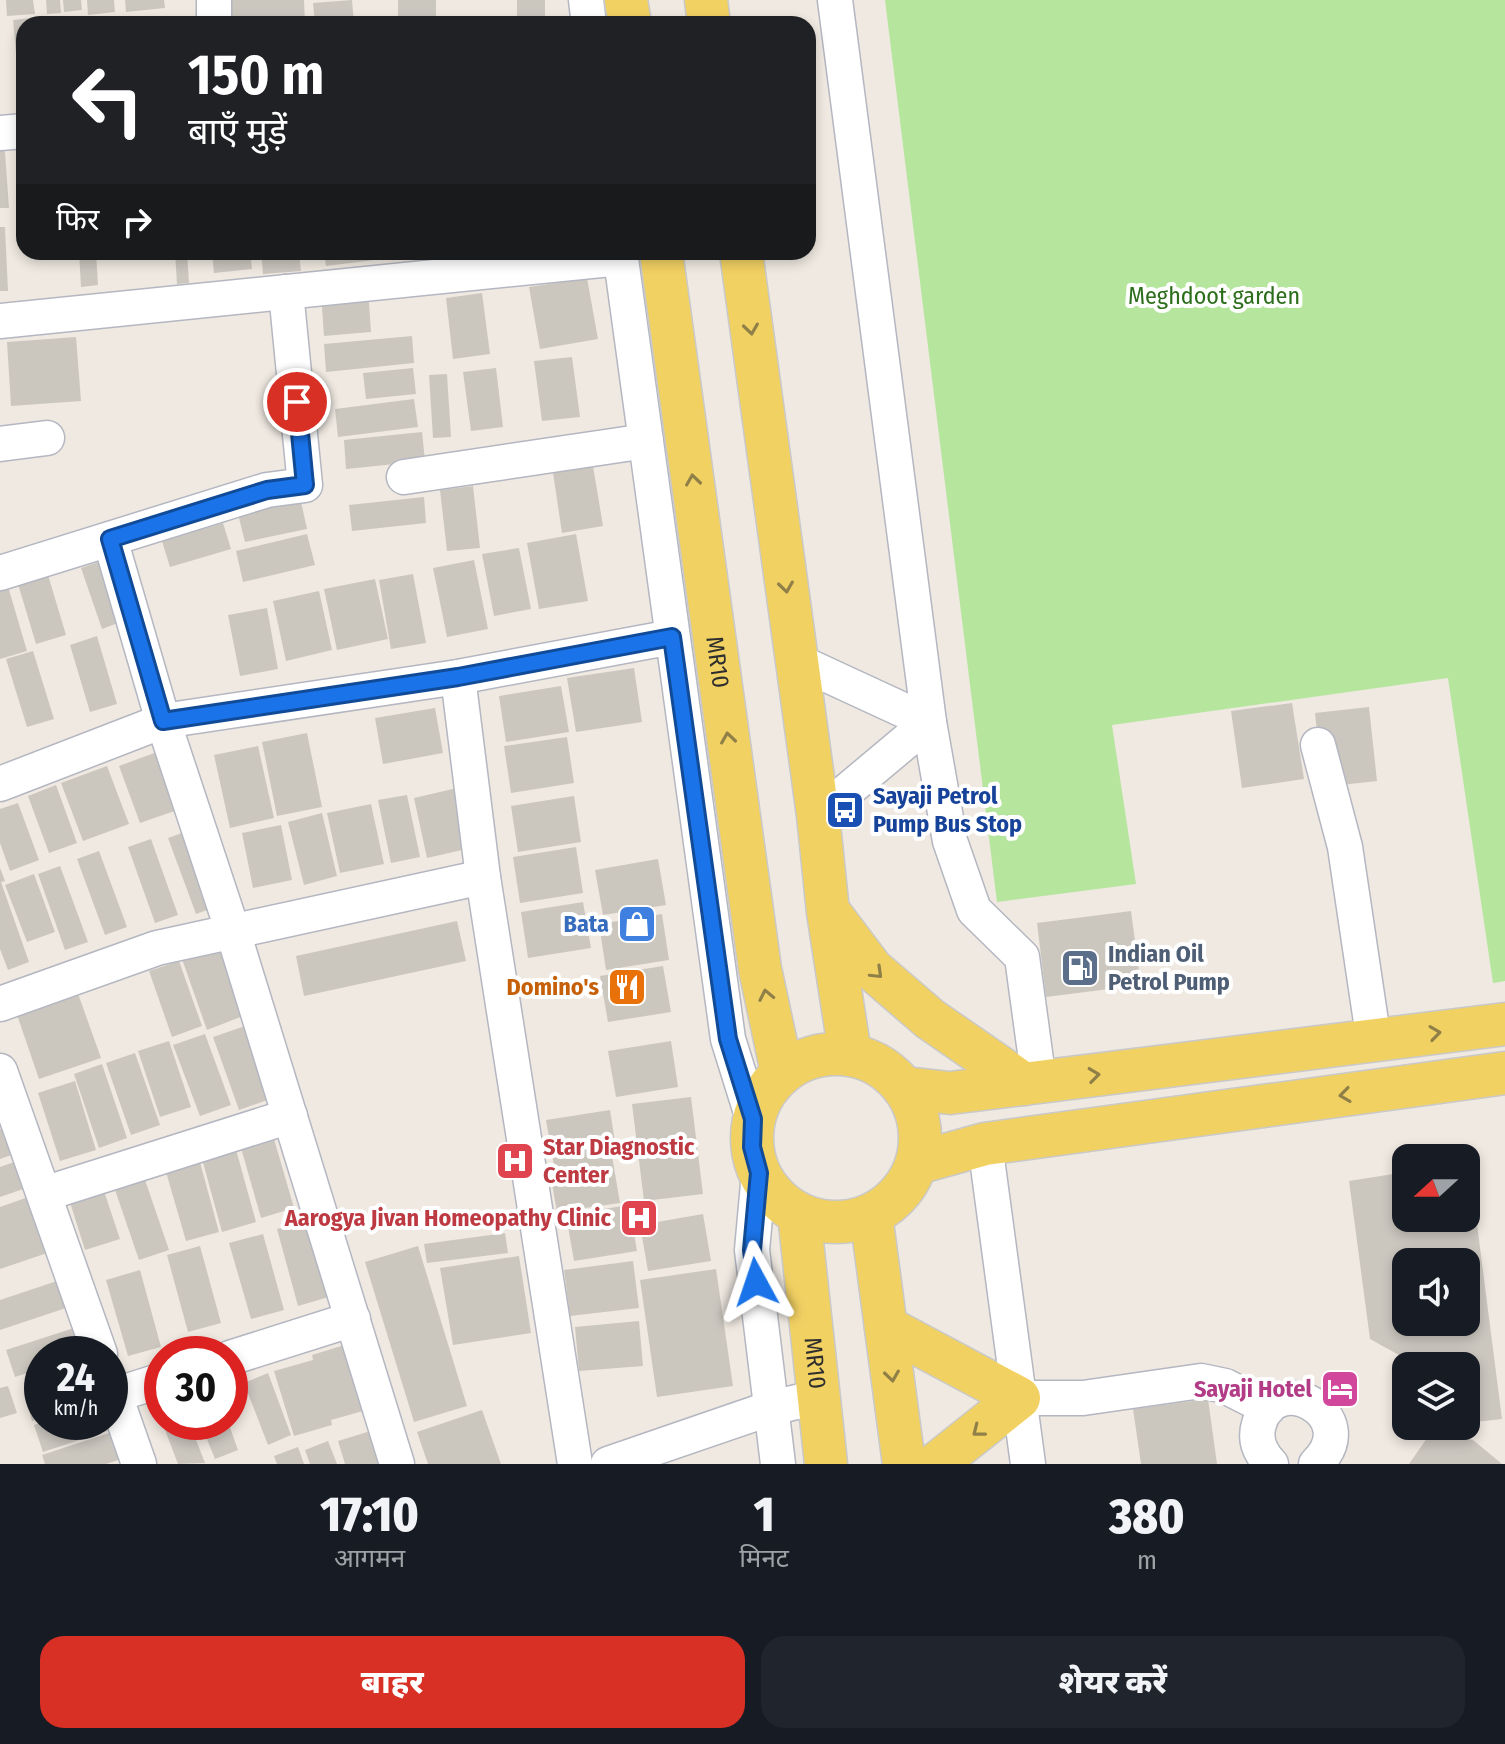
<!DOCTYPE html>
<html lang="hi">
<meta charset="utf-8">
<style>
body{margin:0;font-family:"Fira Sans Condensed","Noto Sans Devanagari",sans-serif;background:#20242c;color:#f1f3f6;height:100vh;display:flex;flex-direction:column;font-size:30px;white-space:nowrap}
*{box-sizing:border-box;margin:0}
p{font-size:26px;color:#9ea1a6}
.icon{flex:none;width:44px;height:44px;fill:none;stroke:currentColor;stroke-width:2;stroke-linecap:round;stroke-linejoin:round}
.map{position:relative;height:1464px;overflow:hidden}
.drawer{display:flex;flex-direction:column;background:#171b24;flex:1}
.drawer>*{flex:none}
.hud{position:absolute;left:16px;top:16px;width:800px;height:244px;border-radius:24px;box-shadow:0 4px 12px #0003;background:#202124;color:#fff;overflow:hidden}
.needle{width:52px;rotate:249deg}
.buttons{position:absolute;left:1392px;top:1144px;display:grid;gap:16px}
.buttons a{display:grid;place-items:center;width:88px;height:88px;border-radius:16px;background:#171b24;box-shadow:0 4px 12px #0003;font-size:40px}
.speed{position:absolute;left:24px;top:1336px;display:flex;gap:16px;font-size:40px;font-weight:700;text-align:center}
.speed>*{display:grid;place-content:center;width:104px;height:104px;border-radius:50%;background:#171b24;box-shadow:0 4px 12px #0003;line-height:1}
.speed small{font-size:20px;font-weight:400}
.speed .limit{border:12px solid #d22;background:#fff;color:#111}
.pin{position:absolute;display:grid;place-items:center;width:68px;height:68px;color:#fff;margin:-34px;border:4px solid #fff;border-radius:50%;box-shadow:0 2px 8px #0007}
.me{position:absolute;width:88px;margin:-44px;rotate:355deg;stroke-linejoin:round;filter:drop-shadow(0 0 6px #0008)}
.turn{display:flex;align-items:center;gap:28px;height:168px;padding:0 40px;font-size:36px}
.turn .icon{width:104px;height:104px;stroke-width:2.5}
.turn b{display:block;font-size:56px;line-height:68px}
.then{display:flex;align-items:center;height:76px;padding:0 40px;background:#0003;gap:16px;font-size:30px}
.eta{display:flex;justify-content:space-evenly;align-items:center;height:136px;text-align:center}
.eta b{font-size:48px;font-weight:800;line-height:56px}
.button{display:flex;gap:16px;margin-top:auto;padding:16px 40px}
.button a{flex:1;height:92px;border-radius:24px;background:#d93025;color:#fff;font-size:32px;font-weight:800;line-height:92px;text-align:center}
.button a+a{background:#20242c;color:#f1f3f6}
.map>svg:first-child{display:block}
</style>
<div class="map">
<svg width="1505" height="1464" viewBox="0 0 1505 1464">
<rect width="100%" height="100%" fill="#efe9e1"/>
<polygon fill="#b6e59e" points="885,0 1505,0 1505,981 1493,983 1448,678 1112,725 1136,884 997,902"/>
<g fill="#cbc7bf" fill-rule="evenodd">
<polygon points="6,0 33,0 35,14 7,16"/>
<polygon points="46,0 60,0 61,13 47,14"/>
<polygon points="63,0 81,0 82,10 64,12"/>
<polygon points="87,0 114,0 115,12 88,15"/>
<polygon points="125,0 164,0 165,8 126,12"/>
<polygon points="221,0 304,0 305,24 223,24"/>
<polygon points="352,0 354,24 315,24 313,3"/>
<rect x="398" y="0" width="38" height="24"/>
<rect x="517" y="0" width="28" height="24"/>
<polygon points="76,16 77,24 46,24 45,20"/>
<polygon points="40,17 40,24 24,24 24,109 21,109 13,20"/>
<polygon points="4,138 9,208 0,208 0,139"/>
<polygon points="0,227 5,227 8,291 0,291"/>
<polygon points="79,252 96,252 98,285 81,287"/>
<polygon points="175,252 187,252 189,283 177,284"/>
<polygon points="212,252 250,252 252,269 214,273"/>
<polygon points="261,252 299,252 301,271 263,274"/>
<polygon points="324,252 406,252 407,256 326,266"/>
<polygon points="587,278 598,339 540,349 529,287"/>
<polygon points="368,289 371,332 324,336 321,293"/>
<polygon points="482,293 490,354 453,359 446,298"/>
<polygon points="412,336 414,363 326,372 324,344"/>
<polygon points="76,337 81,401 11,406 7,342"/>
<polygon points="572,357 580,417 542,421 534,361"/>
<polygon points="413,368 416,394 366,399 363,373"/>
<polygon points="496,368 503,427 471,431 463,372"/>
<polygon points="447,374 451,437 433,438 429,375"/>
<polygon points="414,399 418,427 338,437 335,409"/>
<polygon points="422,432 425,461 346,469 344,440"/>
<polygon points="592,460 603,526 562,533 552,466"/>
<polygon points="473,486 480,548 447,551 440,490"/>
<polygon points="300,497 307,529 245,542 237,510"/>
<polygon points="424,497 426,523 352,531 349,505"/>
<polygon points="223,523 231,549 170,567 162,541"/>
<polygon points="307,534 315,565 243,582 236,551"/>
<polygon points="576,534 588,601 539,609 527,543"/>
<polygon points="519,548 531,609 494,616 482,554"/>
<polygon points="113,557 134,617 102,629 81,568"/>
<polygon points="474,560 488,629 447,637 433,568"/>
<polygon points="413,574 426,643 391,649 379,580"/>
<polygon points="48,575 66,635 36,644 18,584"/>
<polygon points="375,579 388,639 337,650 324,589"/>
<polygon points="7,583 27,651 0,659 0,585"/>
<polygon points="319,591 332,650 286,661 273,601"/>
<polygon points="267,608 278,669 240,676 228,615"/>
<polygon points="97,636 117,704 90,712 70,645"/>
<polygon points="33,651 54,719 27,727 6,659"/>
<polygon points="634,668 642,722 576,732 567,678"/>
<polygon points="561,686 569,732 506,742 499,696"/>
<polygon points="1292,703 1304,779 1242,788 1231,711"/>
<polygon points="1369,707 1377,781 1323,787 1315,713"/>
<polygon points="435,708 443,753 383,764 375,718"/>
<polygon points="307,733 322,807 277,816 262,742"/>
<polygon points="567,737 574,783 511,793 504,746"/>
<polygon points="258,746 274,818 230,828 214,755"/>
<polygon points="165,749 186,807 140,823 119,766"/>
<polygon points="107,766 129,824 83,841 61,783"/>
<polygon points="56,785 77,843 49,853 28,796"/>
<polygon points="457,788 471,848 427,858 414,798"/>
<polygon points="407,795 420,857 391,863 378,800"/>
<polygon points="574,796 581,842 518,852 511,806"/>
<polygon points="18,803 39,860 10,871 0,843 0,809"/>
<polygon points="371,804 384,864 340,873 327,813"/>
<polygon points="322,813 337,876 304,885 288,822"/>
<polygon points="281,825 292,880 253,888 242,833"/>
<polygon points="190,830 218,906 196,914 168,838"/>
<polygon points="151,839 178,915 155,923 128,847"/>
<polygon points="576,847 583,893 520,903 513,857"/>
<polygon points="99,851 127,927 105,935 77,859"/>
<polygon points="658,859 666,905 603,915 595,870"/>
<polygon points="60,866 88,942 65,950 38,874"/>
<polygon points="0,868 5,881 1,882 29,962 8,970 0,949"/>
<polygon points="34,874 55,932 27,942 5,885"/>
<polygon points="583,902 591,948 528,958 521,912"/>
<polygon points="1131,911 1141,985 1046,997 1037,923"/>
<polygon points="662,914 669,960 606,970 599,924"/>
<polygon points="457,921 466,961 304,996 296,956"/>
<polygon points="218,946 243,1016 207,1030 182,959"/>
<polygon points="179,961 202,1026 172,1037 149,971"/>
<polygon points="663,966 671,1012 608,1022 600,976"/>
<polygon points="76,988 101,1058 39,1079 15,1009"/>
<polygon points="251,1024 276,1097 239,1110 213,1037"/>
<polygon points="205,1034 231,1105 200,1116 173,1045"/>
<polygon points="169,1041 191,1107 160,1117 138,1051"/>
<polygon points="671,1041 678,1087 616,1097 608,1051"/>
<polygon points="135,1053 160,1125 131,1135 106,1063"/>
<polygon points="102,1064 127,1138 99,1148 74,1074"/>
<polygon points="75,1081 96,1150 60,1161 38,1093"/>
<polygon points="691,1097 703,1194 644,1201 632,1104"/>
<polygon points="610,1110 617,1155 612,1156 620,1203 557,1212 549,1167 554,1166 546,1120"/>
<polygon points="16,1124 25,1150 0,1159 0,1129"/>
<polygon points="272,1132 294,1208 261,1218 239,1141"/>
<polygon points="235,1146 256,1222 222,1232 201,1155"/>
<polygon points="198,1155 219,1232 186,1241 164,1165"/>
<polygon points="20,1160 29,1187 0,1197 0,1167"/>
<path d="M1466 1162H1469L1502 1419 1466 1423V1366H1409L1408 1360 1370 1339 1349 1181 1406 1172V1218H1466ZM1406 1262H1466V1322H1406Z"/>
<polygon points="143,1174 169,1250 139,1260 113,1184"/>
<polygon points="103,1188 120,1239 85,1250 69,1199"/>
<polygon points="37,1194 56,1250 0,1269 0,1207"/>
<polygon points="629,1205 637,1251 574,1261 566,1215"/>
<polygon points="703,1214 711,1261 648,1271 640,1225"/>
<polygon points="311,1220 332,1296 298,1306 277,1229"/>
<polygon points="505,1233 508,1253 427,1263 424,1244"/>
<polygon points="263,1234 284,1310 251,1319 229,1243"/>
<polygon points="200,1246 221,1323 188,1332 167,1255"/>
<polygon points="418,1246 467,1406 414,1422 365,1262"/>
<polygon points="519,1256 531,1333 453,1345 440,1268"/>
<polygon points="633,1261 639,1308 570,1316 564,1270"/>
<polygon points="716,1269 733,1386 657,1397 640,1280"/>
<polygon points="140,1270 161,1347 128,1356 106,1280"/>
<polygon points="60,1280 69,1307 0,1330 0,1300"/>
<polygon points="639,1321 643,1366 579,1371 575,1327"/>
<polygon points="80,1326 85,1354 42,1354 42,1368 15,1377 6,1350"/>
<polygon points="351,1343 370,1409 331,1420 332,1425 294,1436 274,1371 313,1360 312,1355"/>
<polygon points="268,1373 291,1435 268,1445 244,1383"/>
<polygon points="8,1386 17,1413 0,1418 0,1388"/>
<polygon points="42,1388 42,1418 32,1421 24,1394"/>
<polygon points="1208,1399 1217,1464 1141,1464 1133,1409"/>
<polygon points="482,1410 501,1464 428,1464 417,1432"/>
<polygon points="42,1422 110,1422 116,1428 43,1452 34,1425"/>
<polygon points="162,1422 189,1422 205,1463 178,1464"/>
<polygon points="200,1422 228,1422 238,1450 215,1459"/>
<polygon points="377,1429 387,1464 345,1464 338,1441"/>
<polygon points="115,1431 124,1458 106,1464 45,1464 42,1455"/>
<polygon points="1432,1431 1473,1440 1502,1464 1409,1464"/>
<polygon points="328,1441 337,1464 310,1464 305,1450"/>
<polygon points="298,1447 304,1464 277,1464 274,1456"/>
</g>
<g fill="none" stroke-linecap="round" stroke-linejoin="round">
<g stroke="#b4b7c1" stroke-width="37">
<g id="minor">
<polyline points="586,0 589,24"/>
<polyline points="835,0 929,722 950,841 974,910 1022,957 1039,1082"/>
<polyline points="214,24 214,0"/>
<polyline points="0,133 24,131"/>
<polyline points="620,252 728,1039 753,1119"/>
<polyline points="0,321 621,258"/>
<polyline points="0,444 47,438"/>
<polyline points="404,477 646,441"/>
<polyline points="110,539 163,721 233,932 397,1464"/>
<polyline points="0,573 267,490 305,485 286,292"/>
<polyline points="797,661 929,722 818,815"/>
<polyline points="458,677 483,877 575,1464"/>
<polyline points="1318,745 1345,847 1374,1042"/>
<polyline points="0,784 163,721 458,677 672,637"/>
<polyline points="0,1004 157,948 483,877"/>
<polyline points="0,1071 100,1354"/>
<polyline points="985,1144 1028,1464"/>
<polyline points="759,1173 752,1250 778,1464"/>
<polyline points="44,1194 290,1116"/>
<polyline points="230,1358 353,1319"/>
<polyline points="110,1381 139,1464"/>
<polyline points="115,1395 162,1380"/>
<polyline points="1019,1398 1083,1398 1201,1381 1225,1386 1268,1408"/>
<polyline points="608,1464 771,1408 818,1397"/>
<path d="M1271 1464C1260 1453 1254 1440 1259 1424 1275 1366 1366 1416 1316 1464"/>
</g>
</g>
<g stroke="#c9c9c9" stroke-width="45">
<g id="major">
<polyline points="626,0 630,24"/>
<polyline points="706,0 709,24"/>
<path id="s1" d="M661 252 760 969 782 1072"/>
<polyline points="741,252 818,815 828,912 850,1054"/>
<polyline points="832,916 872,969 930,1019 1024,1084"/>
<circle cx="836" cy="1138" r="84"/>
<polyline points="905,1088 950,1093 1505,1024"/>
<polyline points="917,1163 985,1144 1505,1073"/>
<path id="s2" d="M799 1214 826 1464"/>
<polyline points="871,1215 904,1464"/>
<polyline points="886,1327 1019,1398 936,1464"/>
</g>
</g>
<use href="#minor" stroke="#fff" stroke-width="34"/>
<use href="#major" stroke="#f2d163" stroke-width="42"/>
</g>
<defs><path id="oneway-chevron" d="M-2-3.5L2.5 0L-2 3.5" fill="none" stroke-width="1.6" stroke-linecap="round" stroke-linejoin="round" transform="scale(2)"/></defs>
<g stroke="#908048">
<use href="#oneway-chevron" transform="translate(751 329) rotate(82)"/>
<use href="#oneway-chevron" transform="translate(693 480) rotate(-98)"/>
<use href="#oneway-chevron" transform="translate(786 587) rotate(82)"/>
<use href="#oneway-chevron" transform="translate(728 738) rotate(-98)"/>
<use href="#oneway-chevron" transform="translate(877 973) rotate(44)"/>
<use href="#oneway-chevron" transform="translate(766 995) rotate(-102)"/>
<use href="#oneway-chevron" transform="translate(1435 1033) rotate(-8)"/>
<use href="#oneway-chevron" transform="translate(1094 1075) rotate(-7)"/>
<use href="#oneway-chevron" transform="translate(1345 1095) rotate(172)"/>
<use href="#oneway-chevron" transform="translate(892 1376) rotate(82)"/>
<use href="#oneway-chevron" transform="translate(978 1431) rotate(142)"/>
</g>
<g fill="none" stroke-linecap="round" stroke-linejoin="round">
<g stroke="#114b97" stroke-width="20">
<polyline id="route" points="297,402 305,485 267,490 110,539 163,721 458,677 672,637 728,1039 753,1119 752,1147 759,1173 752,1250 756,1282"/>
</g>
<use href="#route" stroke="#1a73e8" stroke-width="14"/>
</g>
<defs>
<g id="bus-square" transform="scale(2)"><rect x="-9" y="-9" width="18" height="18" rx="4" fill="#1a4fb4" stroke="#fff"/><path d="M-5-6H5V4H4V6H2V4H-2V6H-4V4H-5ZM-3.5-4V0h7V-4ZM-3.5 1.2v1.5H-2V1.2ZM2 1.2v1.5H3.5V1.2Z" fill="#fff"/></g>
<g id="shop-square" transform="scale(2)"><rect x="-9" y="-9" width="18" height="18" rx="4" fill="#3f7fe0" stroke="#fff"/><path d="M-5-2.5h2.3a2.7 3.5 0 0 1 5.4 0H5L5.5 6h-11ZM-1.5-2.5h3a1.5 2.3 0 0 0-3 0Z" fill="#fff"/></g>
<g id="fuel-square" transform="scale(2)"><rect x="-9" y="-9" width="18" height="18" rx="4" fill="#5c6f8a" stroke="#fff"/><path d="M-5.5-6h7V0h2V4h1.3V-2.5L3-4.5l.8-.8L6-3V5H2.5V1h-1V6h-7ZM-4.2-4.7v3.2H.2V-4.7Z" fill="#fff"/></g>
<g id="restaurant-square" transform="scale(2)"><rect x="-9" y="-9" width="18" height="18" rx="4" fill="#e8710a" stroke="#fff"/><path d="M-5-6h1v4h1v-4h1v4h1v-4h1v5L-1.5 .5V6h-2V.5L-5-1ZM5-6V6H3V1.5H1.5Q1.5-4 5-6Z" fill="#fff"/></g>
<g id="hospital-square" transform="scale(2)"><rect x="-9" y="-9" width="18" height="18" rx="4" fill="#e0444e" stroke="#fff"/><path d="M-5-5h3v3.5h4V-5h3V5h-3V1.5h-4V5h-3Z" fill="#fff"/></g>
<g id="hotel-square" transform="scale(2)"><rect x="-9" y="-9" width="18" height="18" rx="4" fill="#d1479c" stroke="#fff"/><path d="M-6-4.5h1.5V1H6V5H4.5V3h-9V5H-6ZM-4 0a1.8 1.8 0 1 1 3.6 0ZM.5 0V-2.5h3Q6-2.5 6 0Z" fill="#fff"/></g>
</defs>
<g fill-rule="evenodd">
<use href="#bus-square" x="845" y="810"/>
<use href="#shop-square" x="637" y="924"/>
<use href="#fuel-square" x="1080" y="968"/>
<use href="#restaurant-square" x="627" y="987"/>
<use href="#hospital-square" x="515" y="1161"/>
<use href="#hospital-square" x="639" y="1218"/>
<use href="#hotel-square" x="1340" y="1389"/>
</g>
<g text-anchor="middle" stroke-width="8" stroke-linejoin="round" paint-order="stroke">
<g font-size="24" fill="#2c6e1b" stroke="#fff">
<text x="1214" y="304">Meghdoot garden</text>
</g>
<g font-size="24" fill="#2e2e2e" stroke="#fff">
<text dy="8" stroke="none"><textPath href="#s1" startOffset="414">MR10</textPath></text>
<text dy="8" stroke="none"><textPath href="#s2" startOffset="150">MR10</textPath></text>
</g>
<g font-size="24" font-weight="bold" fill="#164399" stroke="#fff" text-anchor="start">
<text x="873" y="804">Sayaji Petrol<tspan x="873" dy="28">Pump Bus Stop</tspan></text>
</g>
<g font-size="24" font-weight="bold" fill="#366cbe" stroke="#fff" text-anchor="end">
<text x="609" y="932">Bata</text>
</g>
<g font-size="24" font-weight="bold" fill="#4e5e75" stroke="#fff" text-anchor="start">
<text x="1108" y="962">Indian Oil<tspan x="1108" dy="28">Petrol Pump</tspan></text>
</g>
<g font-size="24" font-weight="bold" fill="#c56008" stroke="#fff" text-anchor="end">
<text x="599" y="995">Domino's</text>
</g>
<g font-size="24" font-weight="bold" fill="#be3a42" stroke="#fff" text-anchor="start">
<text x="543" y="1155">Star Diagnostic<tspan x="543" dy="28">Center</tspan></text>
<text x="611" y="1226" text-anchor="end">Aarogya Jivan Homeopathy Clinic</text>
</g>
<g font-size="24" font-weight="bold" fill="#b23c85" stroke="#fff" text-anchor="end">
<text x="1312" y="1397">Sayaji Hotel</text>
</g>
</g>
</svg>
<div class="buttons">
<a><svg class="needle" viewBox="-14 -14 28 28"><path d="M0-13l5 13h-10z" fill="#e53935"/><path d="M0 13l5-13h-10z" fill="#9ea1a6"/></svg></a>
<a><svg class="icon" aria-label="sound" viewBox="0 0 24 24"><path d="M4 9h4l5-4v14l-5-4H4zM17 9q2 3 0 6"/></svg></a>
<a><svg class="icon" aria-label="layers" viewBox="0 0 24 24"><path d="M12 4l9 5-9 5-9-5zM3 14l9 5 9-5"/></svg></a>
</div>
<div class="speed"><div>24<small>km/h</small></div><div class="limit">30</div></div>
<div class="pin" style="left:297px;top:402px;background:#d93025"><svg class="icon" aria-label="arrive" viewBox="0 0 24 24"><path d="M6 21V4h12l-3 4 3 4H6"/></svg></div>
<svg class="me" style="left:756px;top:1282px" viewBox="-20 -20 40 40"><path d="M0-17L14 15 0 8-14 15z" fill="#1a73e8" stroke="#fff" stroke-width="4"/></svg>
<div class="hud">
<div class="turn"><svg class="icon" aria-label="left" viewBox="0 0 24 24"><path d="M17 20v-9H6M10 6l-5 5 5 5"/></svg><div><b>150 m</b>बाएँ मुड़ें</div></div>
<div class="then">फिर<svg class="icon" aria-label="right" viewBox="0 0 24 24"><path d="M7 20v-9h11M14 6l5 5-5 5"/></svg></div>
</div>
</div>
<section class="drawer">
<div class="eta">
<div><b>17:10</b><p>आगमन</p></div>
<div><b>1</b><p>मिनट</p></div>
<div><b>380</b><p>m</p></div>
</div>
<div class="button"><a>बाहर</a><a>शेयर करें</a></div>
</section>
